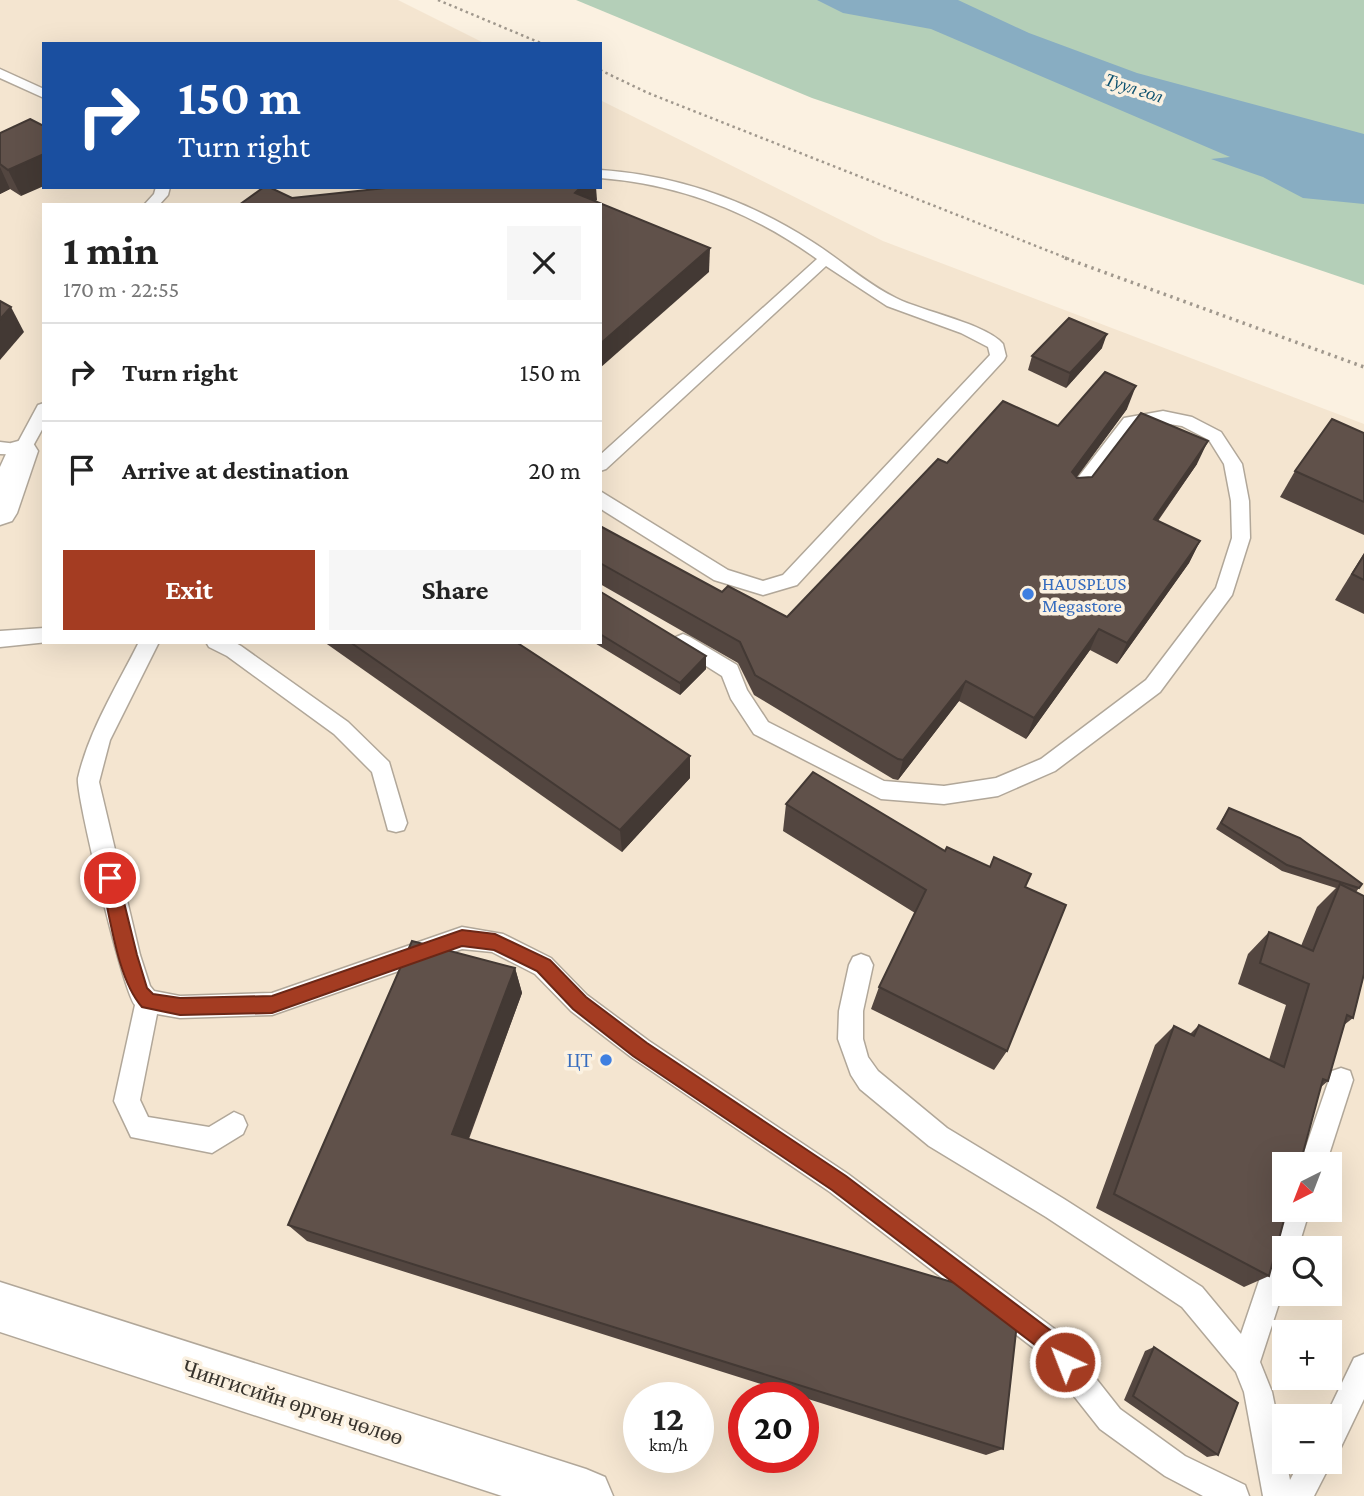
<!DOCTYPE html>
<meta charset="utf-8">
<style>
body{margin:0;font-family:"Crimson Pro",serif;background:#f6f6f6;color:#222;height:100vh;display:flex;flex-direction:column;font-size:26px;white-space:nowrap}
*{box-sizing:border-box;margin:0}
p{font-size:23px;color:#767676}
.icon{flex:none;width:38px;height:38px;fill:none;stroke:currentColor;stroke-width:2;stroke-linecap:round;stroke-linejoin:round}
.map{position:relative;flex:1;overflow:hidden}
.sheet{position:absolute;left:42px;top:203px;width:560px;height:441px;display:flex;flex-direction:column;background:#fff;border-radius:0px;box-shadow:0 7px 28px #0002}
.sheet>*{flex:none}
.top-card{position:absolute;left:42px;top:42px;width:560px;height:147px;border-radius:0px;box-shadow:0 7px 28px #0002;background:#1a4fa0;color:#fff;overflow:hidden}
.needle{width:46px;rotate:222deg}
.fabs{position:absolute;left:1272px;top:1152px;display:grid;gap:14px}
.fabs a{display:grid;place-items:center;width:70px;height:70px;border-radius:0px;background:#fff;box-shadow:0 7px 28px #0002;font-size:35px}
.speed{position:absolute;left:623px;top:1382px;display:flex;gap:14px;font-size:35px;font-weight:700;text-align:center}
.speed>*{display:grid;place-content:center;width:91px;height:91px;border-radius:50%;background:#fff;box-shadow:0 7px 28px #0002;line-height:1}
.speed small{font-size:18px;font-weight:400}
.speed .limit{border:10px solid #d22;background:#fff;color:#111}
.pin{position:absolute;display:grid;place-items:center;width:60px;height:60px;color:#fff;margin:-30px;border:4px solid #fff;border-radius:50%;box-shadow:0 2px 7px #0007}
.me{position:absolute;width:77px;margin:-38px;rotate:317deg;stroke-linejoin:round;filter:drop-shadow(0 0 5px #0008)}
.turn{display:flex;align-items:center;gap:24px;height:147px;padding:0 21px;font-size:32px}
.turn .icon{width:91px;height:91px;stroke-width:2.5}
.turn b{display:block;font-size:49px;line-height:60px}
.round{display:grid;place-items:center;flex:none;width:74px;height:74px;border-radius:0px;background:#f6f6f6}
.overview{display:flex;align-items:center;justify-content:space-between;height:119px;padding:0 21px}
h1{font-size:42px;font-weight:700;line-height:52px}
.primary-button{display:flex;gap:14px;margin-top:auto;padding:14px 21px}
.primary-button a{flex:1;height:80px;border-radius:0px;background:#a43c22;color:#fff;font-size:28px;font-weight:700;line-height:80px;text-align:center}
.primary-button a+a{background:#f6f6f6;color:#222}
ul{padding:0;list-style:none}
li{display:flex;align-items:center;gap:21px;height:98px;padding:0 21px;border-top:2px solid #e0e0e0}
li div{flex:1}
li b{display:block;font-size:26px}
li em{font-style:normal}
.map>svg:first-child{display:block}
</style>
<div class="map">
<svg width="1364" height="1496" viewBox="0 0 1364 1496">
<rect width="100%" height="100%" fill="#fbf1e1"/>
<path fill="#f4e5d0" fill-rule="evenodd" d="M0 0H398L486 44H44V187H600V100L883 241 1364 424V1496H0ZM44 205H600V642H44ZM1284 1164H1330V1209H1284ZM1284 1248H1330V1293H1284ZM1284 1332H1330V1377H1284ZM639 1398H698V1458H639ZM744 1398H803V1458H744ZM1284 1416H1330V1461H1284Z"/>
<polygon fill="#b4cfb8" points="576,0 1364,0 1364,285 812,98"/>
<polygon fill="#88adc2" points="817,0 958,0 1029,33 1137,73 1364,134 1364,204 1303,198 1263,177 1211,159 1230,157 931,29 843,13"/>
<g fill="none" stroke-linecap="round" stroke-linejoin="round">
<g stroke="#b1a799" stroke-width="3">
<g id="lane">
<polygon points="0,69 44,89 44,98 0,78"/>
<path d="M600 170C676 175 747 200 811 241 840 259 865 283 896 298 921 311 987 324 1003 344L1006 356 1004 360 797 585 763 595 714 580 604 511 600 508V491L728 570 763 581 783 575 990 355 988 347 961 333 887 306 826 266 606 469 600 471V455L817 259C752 212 679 184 600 178Z"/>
<polygon points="156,187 170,187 168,195 159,205 144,205 154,194"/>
<polygon points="44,403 44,426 28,455 0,454 0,442 17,444 38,405"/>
<polygon points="1163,411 1192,417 1221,432 1242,464 1249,501 1250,538 1232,595 1160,692 1055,771 998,796 944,804 881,799 754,734 731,699 722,676 676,647 673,642 676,637 683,634 690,637 737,665 747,690 768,722 884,781 944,786 996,778 1041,759 1146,680 1216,588 1232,538 1231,501 1224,464 1209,440 1182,426 1163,423 1135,427 1081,498 1069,498 1066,493 1124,418"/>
<polygon points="44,628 44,642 48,642 0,647 0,631"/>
<path d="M139 642H159L110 740 99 782 140 955 150 986 154 991 180 996 272 993 462 927 503 934 551 958 587 995 649 1041 848 1174 1060 1333 1120 1409 1185 1456 1245 1485 1249 1496H1203L1165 1476 1100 1429 1040 1353 830 1192 631 1057 571 1011 535 974 492 952 462 949 272 1015 180 1018 157 1014 140 1100 148 1117 209 1127 234 1112 243 1116 247 1125 243 1134 212 1153 131 1137 114 1101 135 1005C124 994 75 793 78 778 89 730 117 686 139 642Z"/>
<polygon points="206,642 234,642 241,646 348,722 389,762 407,823 404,830 396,832 388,830 372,772 334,734 227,656 209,647"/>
<polygon points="861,954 869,957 873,965 863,1011 863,1039 868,1057 878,1071 947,1128 1064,1199 1202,1287 1241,1334 1284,1207 1310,1209 1298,1248 1284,1248 1284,1288 1260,1362 1272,1392 1290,1480 1300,1461 1330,1461 1330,1457 1332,1461 1314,1496 1263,1496 1244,1392 1236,1372 1182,1307 1046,1217 929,1146 860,1089 851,1075 838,1039 839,1011 849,965 853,957"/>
<polygon points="1341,1068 1350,1071 1353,1080 1326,1164 1300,1164 1332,1071"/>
<polygon points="1364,1354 1364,1399 1340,1449 1330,1454 1330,1416 1326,1416 1354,1358"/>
</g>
</g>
<g stroke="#b1a799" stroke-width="3">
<polygon id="street" points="22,440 33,443 38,451 17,513 12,521 0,525 0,467 11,443"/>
</g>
<g stroke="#b1a799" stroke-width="3">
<polygon id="highway" points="0,1282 586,1469 605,1477 613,1496 502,1496 0,1332"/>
</g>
<g stroke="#a0988d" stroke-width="2.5" stroke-dasharray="2.5 3.5" stroke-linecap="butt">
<polyline points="438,0 543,44"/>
<polyline points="600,70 648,93 1069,259"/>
</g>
<polyline stroke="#a0988d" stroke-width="3.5" stroke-dasharray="2.5 4.5" stroke-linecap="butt" points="1065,258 1364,367"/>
<use href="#lane" fill="#fff" fill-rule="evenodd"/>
<use href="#street" fill="#fff" fill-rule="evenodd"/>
<use href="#highway" fill="#fff" fill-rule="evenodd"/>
</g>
<g fill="#534640">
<polygon points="0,133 21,196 10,189 0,194"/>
<polygon points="1102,348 1066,388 1028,370 1032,356"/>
<polygon points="1127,409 1077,477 1077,478 1092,477 1197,464 1158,521 1200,541 1189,563 1117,664 1090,650 1026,739 959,701 898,780 893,779 754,695 738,663 600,584 600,526 722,592 787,617 947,463 1058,426"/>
<polygon points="1364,433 1364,535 1280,497 1295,471"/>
<polygon points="1364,553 1364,614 1335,600"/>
<polygon points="600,593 706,669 680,695 593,642 600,642"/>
<polygon points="324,642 516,642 690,778 622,852"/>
<polygon points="786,804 945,851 1025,887 1007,1051 994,1070 871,1009 879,987 915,913 783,831"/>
<polygon points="1229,808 1359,888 1356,892 1353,1018 1344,1025 1328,1081 1321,1087 1269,1276 1244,1287 1096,1208 1155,1045 1174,1026 1190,1034 1199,1025 1269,1060 1286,1005 1238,984 1248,954 1269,932 1301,946 1317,907 1336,888 1282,871 1216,829"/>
<polygon points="515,968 522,993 469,1139 1003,1449 986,1455 307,1241 288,1225"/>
<polygon points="1154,1347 1218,1455 1207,1457 1124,1400 1145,1351"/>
</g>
<g fill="#433934">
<polygon points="44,154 44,186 21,196 8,170"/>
<polygon points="0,167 10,189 0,194"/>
<polygon points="581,187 596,187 597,200 590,205 575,193"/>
<polygon points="710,248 709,272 600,368 600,344"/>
<polygon points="11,307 24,332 0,360 0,319"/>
<polygon points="1107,334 1102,348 1066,388 1070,373"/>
<polygon points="1136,386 1127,409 1064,494 1072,472"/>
<polygon points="1208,441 1197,464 1143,541 1154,519"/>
<polygon points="1200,541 1189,563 1117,664 1127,643"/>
<polygon points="1099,629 1090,650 1026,739 1034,718"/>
<polygon points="706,656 706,669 680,695 680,683"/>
<polygon points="966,681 959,701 898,780 903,760"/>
<polygon points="690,756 690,778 622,852 620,830"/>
<polygon points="515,968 522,993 463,1153 452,1134"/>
</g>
<g fill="#60514a" stroke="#433934" stroke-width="2">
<polygon points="30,119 44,126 44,154 8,170 0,164 0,133"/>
<polygon points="264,187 269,187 292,198 395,187 581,187 575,193 710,248 600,344 600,205 239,205"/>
<polygon points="0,301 11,307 0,319"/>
<polygon points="1069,318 1107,334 1070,373 1032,356"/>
<polygon points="1105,372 1136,386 1072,472 1077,478 1092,477 1141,413 1208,441 1154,519 1200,541 1127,643 1099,629 1034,718 966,681 903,760 898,759 755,675 740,642 600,563 600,526 722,592 728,586 787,617 938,459 947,463 1003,401 1058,426"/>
<polygon points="1332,419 1364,433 1364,502 1295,471"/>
<polygon points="1364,555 1364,580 1352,574"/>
<polygon points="601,592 706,656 680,683 600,634 600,593"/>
<polygon points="350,642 516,642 690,756 620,830"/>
<polygon points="813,772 945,851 947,847 990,867 994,857 1031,874 1025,887 1066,905 1007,1051 879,987 926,890 786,804"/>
<polygon points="1229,808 1300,838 1362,884 1359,888 1287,865 1221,823"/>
<polygon points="1340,884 1364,896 1364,974 1353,1018 1347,1015 1328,1081 1323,1079 1300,1164 1284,1164 1284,1209 1287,1209 1269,1276 1114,1194 1174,1026 1194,1036 1199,1025 1284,1067 1309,984 1260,963 1269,932 1313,951"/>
<polygon points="412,941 515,968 452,1134 989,1293 1018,1314 1003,1449 288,1225"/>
<polygon points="1154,1347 1238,1403 1218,1455 1133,1396"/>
</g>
<path fill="#a43c22" stroke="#6b2716" stroke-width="2" d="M110 870 116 872 118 878 137 955 147 988 153 994 180 998 272 996 462 930 495 934 550 960 586 997 647 1043 846 1176 1058 1336 1076 1362 1073 1370 1065 1373 1058 1370 1043 1351 832 1190 633 1056 573 1009 537 971 494 950 462 946 272 1013 180 1015 142 1007C117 979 110 915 101 878L104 872Z"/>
<g fill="#3f7fe0" stroke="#fbf1e1" stroke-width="2.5">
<circle cx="1028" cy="594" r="7"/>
<circle cx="606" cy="1060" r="7"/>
</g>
<g text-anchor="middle" stroke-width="7" stroke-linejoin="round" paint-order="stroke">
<g font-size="18" font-style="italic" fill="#0c516f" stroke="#fbf1e1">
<text transform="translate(1134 88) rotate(18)" y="6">Туул гол</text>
</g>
<g font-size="19" fill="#366cbe" stroke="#fbf1e1" text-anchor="start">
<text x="1042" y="590">HAUSPLUS<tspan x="1042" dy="22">Megastore</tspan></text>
<text x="592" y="1067" text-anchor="end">ЦТ</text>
</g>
<g font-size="23" fill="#37332d" stroke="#fbf1e1">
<text transform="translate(293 1402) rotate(18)" y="8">Чингисийн өргөн чөлөө</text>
</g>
</g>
</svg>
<div class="fabs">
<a><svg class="needle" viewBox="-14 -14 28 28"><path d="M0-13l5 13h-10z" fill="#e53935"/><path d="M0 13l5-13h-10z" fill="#767676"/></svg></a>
<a><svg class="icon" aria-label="search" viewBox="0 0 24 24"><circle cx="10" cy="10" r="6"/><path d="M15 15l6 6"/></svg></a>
<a>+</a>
<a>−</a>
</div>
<div class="speed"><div>12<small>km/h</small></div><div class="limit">20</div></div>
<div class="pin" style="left:110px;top:878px;background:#d93025"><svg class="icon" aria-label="arrive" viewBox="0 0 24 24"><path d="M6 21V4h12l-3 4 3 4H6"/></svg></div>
<svg class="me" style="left:1065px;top:1362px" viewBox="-20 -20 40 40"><circle r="17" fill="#a43c22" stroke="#fff" stroke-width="3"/><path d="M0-11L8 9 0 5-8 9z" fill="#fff"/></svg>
<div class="top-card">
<div class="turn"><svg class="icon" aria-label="right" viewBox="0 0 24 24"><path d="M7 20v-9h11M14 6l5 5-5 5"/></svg><div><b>150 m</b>Turn right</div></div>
</div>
<section class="sheet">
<div class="overview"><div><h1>1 min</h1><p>170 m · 22:55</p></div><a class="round"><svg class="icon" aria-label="close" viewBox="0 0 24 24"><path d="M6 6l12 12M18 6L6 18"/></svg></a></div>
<ul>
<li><svg class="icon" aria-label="right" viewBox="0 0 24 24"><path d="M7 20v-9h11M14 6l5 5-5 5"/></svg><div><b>Turn right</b></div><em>150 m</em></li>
<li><svg class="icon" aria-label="arrive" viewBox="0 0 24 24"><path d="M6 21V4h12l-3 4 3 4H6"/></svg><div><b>Arrive at destination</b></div><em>20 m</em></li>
</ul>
<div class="primary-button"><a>Exit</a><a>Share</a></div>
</section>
</div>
